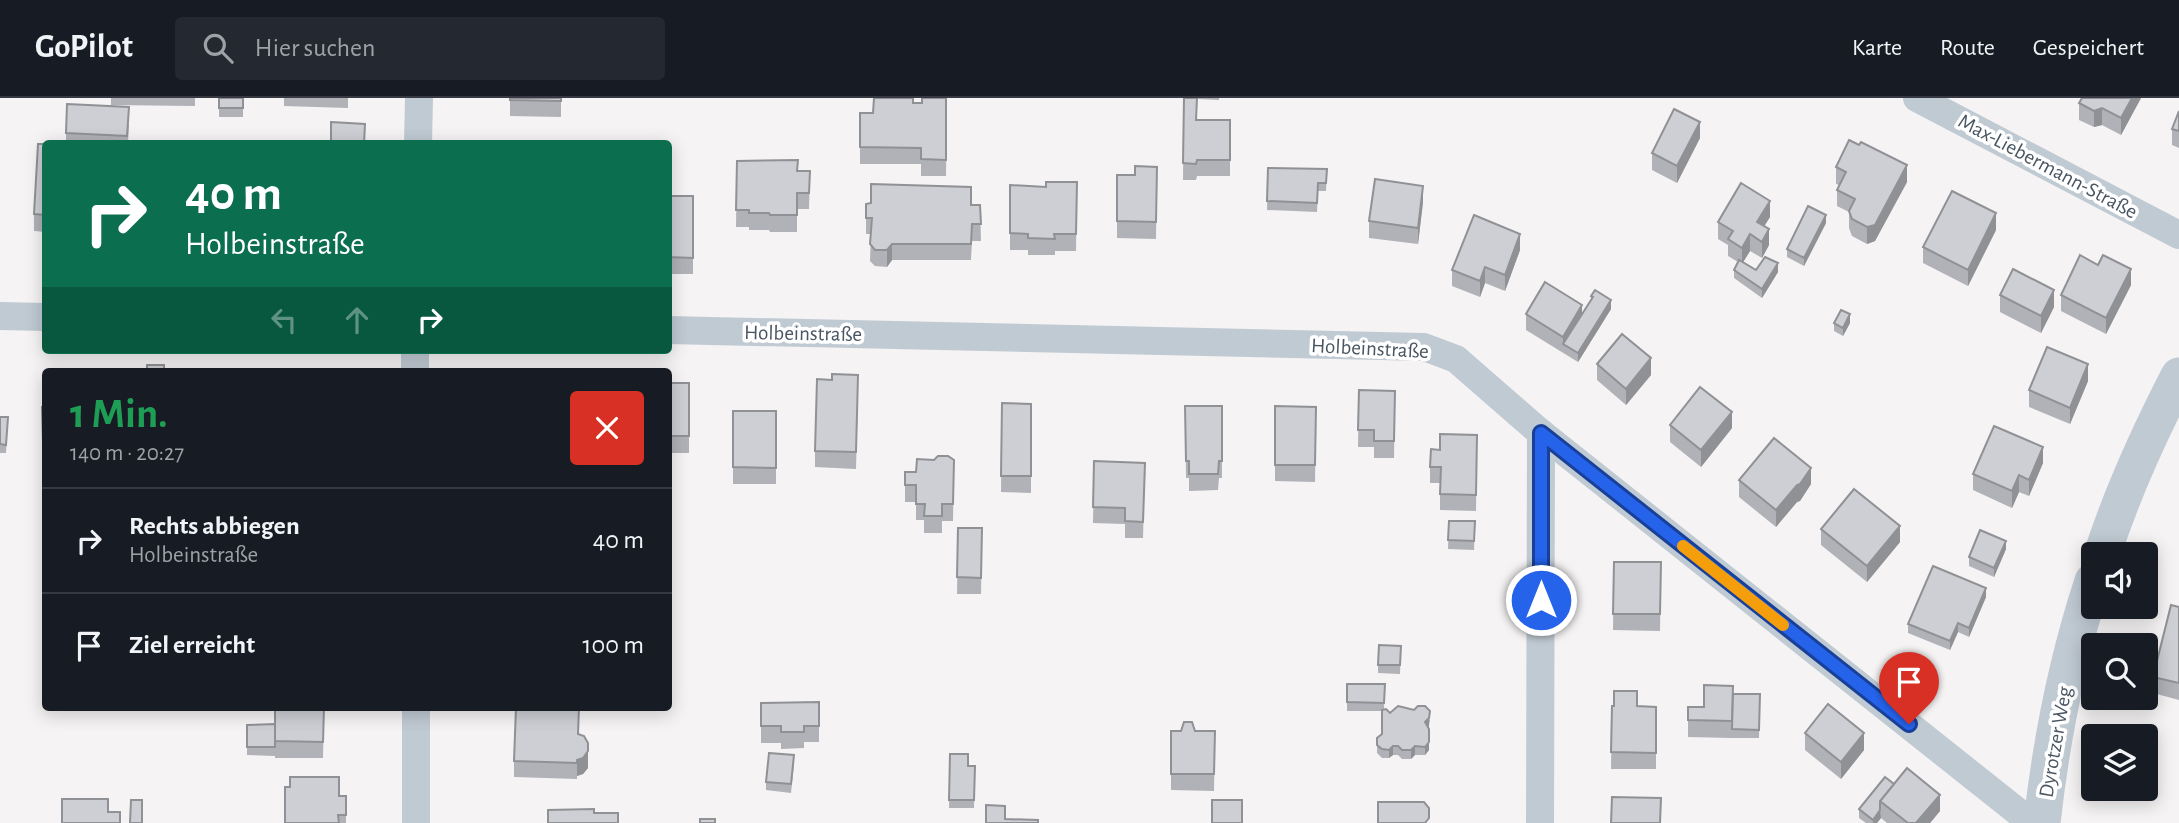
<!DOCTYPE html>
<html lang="de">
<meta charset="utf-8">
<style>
body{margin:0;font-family:"Alegreya Sans",sans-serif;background:#242831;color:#f1f3f6;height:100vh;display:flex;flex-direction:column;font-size:26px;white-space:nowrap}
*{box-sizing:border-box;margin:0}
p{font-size:23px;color:#9ea1a6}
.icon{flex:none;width:38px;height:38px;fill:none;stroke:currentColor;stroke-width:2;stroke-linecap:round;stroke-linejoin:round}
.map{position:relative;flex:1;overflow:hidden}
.sheet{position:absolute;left:42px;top:270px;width:630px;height:343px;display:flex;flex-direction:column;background:#171b24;border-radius:7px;box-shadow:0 4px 18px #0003}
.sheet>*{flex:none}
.guide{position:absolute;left:42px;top:42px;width:630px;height:214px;border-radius:7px;box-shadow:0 4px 18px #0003;background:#0b6e4f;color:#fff;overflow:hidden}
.tools{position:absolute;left:2081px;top:444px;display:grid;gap:14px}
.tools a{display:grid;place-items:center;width:77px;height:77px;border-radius:7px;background:#171b24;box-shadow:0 4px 18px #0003;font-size:35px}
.pin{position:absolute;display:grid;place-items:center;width:60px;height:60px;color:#fff;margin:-72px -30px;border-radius:50% 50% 50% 0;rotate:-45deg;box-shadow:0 0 7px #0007}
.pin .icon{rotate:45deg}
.me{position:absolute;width:77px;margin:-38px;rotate:0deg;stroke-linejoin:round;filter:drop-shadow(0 0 5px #0008)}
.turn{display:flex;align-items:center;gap:24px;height:147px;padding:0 28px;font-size:32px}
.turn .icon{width:91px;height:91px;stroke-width:2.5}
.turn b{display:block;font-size:49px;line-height:60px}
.lanes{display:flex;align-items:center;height:66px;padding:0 28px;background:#0003;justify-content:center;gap:35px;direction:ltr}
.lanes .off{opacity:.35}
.round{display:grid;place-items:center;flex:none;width:74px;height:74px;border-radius:7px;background:#242831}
.summary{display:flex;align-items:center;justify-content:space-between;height:119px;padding:0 28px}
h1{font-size:42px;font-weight:700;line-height:52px;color:#1e9e55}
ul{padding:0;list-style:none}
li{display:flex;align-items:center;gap:21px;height:105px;padding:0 28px;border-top:2px solid #363941}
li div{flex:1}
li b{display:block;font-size:26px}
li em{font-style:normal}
header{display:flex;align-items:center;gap:42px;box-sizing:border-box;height:98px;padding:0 35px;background:#171b24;border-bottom:2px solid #363941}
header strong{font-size:33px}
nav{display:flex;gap:38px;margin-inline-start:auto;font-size:24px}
.search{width:490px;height:63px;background:#242831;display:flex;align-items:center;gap:18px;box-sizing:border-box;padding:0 24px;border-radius:7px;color:#9ea1a6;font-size:26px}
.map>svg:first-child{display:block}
</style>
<header>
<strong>GoPilot</strong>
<div class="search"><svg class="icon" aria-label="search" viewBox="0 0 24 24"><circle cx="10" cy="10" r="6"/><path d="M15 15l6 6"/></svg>Hier suchen</div>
<nav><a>Karte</a><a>Route</a><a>Gespeichert</a></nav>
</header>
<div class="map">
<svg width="2179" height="725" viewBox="0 0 2179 725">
<rect width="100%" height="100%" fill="#f5f3f3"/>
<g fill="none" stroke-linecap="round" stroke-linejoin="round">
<g stroke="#c0cad3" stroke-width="28">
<polyline points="1917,0 2179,137"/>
<polyline points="418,46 419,0"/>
<polyline points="0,218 46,219"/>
<polyline points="668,232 1424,249 1456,261 1541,335 2032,725"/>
<polyline points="415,252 415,273"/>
<polyline points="416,609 416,725"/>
<polyline points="1540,725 1541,335"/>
</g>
<g stroke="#c0cad3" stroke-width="37">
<path d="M2102 457C2122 395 2149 336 2179 278"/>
<path d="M2042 725C2051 643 2067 562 2093 483"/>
</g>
</g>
<g fill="#b0b2b7">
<polygon points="111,0 195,0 195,8 111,7"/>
<rect x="219" y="0" width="24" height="19"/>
<polygon points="284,0 348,0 348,10 284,8"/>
<polygon points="510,0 561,0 561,19 510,18"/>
<polygon points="947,0 946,78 921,78 921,66 860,66 860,15 873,15 913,5 922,5"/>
<polygon points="1184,0 1197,22 1230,22 1230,78 1197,78 1196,82 1183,82"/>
<polygon points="1197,0 1219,0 1219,2 1197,1"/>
<polygon points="2082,0 2141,0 2121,37 2102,27 2094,29 2079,22 2079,5"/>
<polygon points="2179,13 2179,50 2172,47 2172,31"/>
<polygon points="129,26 128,46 66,46 66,35"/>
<polygon points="1700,40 1677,85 1652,72 1652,55"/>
<polygon points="46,46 46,134 34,133 34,116"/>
<polygon points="737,63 797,73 810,73 809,111 797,111 797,134 770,134 769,132 749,132 749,129 736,129"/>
<polygon points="1157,69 1156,141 1117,140 1117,77 1135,77"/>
<polygon points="1836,69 1907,84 1875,143 1867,146 1852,138 1849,130 1849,114 1837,108 1837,92 1839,87 1836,86"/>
<polygon points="1268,70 1327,71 1326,93 1318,93 1317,114 1267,112"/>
<polygon points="1077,84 1076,153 1055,153 1055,157 1028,157 1028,152 1010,152 1010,87 1046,89"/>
<rect x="668" y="98" width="25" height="78"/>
<polygon points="1423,104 1418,146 1369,140 1369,123"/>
<polygon points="866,106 980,107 981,143 972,143 971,162 892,162 887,169 875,168 870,163 871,136 866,136"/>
<polygon points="1770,119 1764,128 1769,147 1762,160 1750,153 1743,164 1756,172 1778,174 1762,200 1734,180 1734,172 1738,164 1728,158 1728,147 1718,141 1718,124"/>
<polygon points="1826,125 1804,168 1787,159 1787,151"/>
<polygon points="1996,132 1968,188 1923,165 1923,149"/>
<polygon points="1520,152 1505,193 1485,185 1480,199 1452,188 1452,172"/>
<polygon points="2098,167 2131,187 2106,236 2061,213 2061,197"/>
<polygon points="2000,197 2054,209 2041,235 2000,214"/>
<polygon points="1591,198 1611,211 1578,264 1526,232 1526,216 1582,216 1591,202"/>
<polygon points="1834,225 1850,225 1843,238 1834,233"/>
<polygon points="1597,266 1651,277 1626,307 1597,282"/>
<polygon points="2088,283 2070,326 2029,309 2029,292"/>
<rect x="668" y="285" width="21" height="70"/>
<polygon points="1359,292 1395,293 1394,360 1374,360 1374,349 1358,349"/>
<polygon points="858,294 856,371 815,369 815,353"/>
<polygon points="1002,305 1031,306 1031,395 1001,394"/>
<polygon points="1185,308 1222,308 1222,380 1219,380 1218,392 1189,393 1189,380 1186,380"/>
<polygon points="1275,308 1316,309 1315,384 1275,383"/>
<polygon points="42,309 46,309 46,360 43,360"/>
<rect x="733" y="313" width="43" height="73"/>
<polygon points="0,319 8,319 6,355 0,355"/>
<polygon points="1670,327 1732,330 1701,369 1670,344"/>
<polygon points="1477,337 1476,413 1440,412 1440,385 1430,385 1430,369 1440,352"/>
<polygon points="954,362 953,423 942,423 942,435 924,435 924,422 916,422 916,404 905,404 905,374 916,374"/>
<polygon points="1094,363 1145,365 1143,440 1125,440 1125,426 1093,425"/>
<polygon points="2043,365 2029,398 2019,394 2012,410 1973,392 1973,376"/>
<polygon points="1739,382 1811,386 1800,403 1797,404 1776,429 1739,399"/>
<polygon points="1449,423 1475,423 1474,452 1448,451"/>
<polygon points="958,430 982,430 981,496 957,496"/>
<polygon points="1821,431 1900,444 1867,484 1821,447"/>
<polygon points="2006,451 1994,479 1969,468 1969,459"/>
<polygon points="1614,464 1661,464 1660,533 1613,532"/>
<polygon points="1986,499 1969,539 1958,534 1950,552 1908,535 1908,526"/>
<polygon points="2179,509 2179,602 2153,595 2153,579"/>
<polygon points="1401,548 1400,576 1378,575 1378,567"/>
<polygon points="1347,586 1385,586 1384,611 1390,615 1430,622 1428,629 1429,652 1425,657 1415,657 1411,661 1402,661 1398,657 1393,657 1389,660 1382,660 1377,655 1377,640 1382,636 1382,613 1347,613"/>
<polygon points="1760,596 1759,640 1732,640 1732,638 1732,640 1688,639 1688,609 1704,609 1733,597"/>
<polygon points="819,604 819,644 804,644 804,650 781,651 781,645 761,645 761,605"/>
<polygon points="1612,608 1656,609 1656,671 1611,671"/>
<polygon points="324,609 323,660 275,660 275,658 247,657 247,649 275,626"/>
<polygon points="1171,633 1215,633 1214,693 1171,692"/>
<polygon points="1805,635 1864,652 1841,681 1805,652"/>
<polygon points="578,636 588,661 588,670 583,676 577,678 577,681 514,679 514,663"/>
<polygon points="950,656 968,668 975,668 974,710 949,710"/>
<polygon points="794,666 791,695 766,692 766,684"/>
<polygon points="1894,686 1940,713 1930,725 1887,725 1881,720 1877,725 1866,725 1859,720 1859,711"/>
<polygon points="339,698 346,698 346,725 285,725"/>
</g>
<g fill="#909195">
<polygon points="2132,0 2141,0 2121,37 2121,20"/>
<polygon points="2102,10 2102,27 2094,29 2094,13"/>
<polygon points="1700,24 1700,40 1677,85 1677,68"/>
<polygon points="1907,67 1907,84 1875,143 1867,146 1867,129"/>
<polygon points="1423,88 1423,104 1418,146 1418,130"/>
<polygon points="1770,103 1770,119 1757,140 1757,124"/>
<polygon points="1996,115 1996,132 1968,188 1968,172"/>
<polygon points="1826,117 1826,125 1804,168 1804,160"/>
<polygon points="1769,131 1769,147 1762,160 1762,144"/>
<polygon points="1520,136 1520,152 1505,193 1505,177"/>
<polygon points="1750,136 1750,153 1742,166 1742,150"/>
<polygon points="892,146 892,162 887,169 887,152"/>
<polygon points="1778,165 1778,174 1762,200 1762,191"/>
<polygon points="1485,169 1485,185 1480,199 1480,183"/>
<polygon points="2131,171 2131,187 2106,236 2106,220"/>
<polygon points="2054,192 2054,209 2041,235 2041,218"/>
<polygon points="1611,202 1611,211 1578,264 1578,255"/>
<polygon points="1582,207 1582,223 1563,246 1563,255 1563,239"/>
<polygon points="1850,216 1850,225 1843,238 1843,230"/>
<polygon points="1651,260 1651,277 1626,307 1626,291"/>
<polygon points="2088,266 2088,283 2070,326 2070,310"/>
<polygon points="1732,314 1732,330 1701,369 1701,352"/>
<polygon points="2043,349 2043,365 2029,398 2029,382"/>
<polygon points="1811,370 1811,386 1800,403 1797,404 1776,429 1776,412"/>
<polygon points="2019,377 2019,394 2012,410 2012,393"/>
<polygon points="1900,428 1900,444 1867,484 1867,468"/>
<polygon points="2006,443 2006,451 1994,479 1994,470"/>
<polygon points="1986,490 1986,499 1969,539 1969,530"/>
<polygon points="1958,525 1958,534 1950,552 1950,543"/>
<polygon points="1430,613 1429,628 1425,633 1425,624"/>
<polygon points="1864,635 1864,652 1841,681 1841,664"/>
<polygon points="1429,644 1429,652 1425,657 1425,649"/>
<polygon points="588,645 588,670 583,676 577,678 577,681 577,662"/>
<polygon points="1393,648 1393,657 1389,660 1389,652"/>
<polygon points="1415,648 1415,657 1411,661 1411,652"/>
<polygon points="1940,697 1940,713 1930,725 1916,725"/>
<polygon points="1880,712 1881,720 1877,725 1873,725 1873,722"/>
</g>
<g fill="#cdcfd5" stroke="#909195" stroke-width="2">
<rect x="219" y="0" width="24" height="10"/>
<polygon points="510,0 561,0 561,3 510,2"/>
<polygon points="874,0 913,0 913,5 922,5 922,0 946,0 946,62 921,61 921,50 860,49 860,15 873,15"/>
<polygon points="1184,0 1197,0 1196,22 1230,22 1230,62 1197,62 1196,66 1183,65"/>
<polygon points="2082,0 2132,0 2121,20 2102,10 2094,13 2079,5"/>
<polygon points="67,6 129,9 127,38 66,35"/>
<polygon points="1674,11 1700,24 1677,68 1652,55"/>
<polygon points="2179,13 2179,33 2172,31"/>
<polygon points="331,24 365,26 364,46 331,46"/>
<polygon points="1849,42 1859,47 1861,44 1907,67 1875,127 1867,129 1852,121 1849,113 1855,101 1837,92 1846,74 1836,69"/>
<polygon points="38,46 46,46 46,117 34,116"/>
<polygon points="798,62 797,73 810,73 809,95 797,95 797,117 770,117 769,115 749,115 749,112 736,112 737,63"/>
<polygon points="1135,68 1157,69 1156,124 1117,123 1117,77 1135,77"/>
<polygon points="1268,70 1327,71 1326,85 1318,85 1317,105 1267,103"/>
<polygon points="1375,81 1423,88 1418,130 1369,123"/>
<polygon points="1046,84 1077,84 1076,136 1054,136 1055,141 1028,140 1028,136 1010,135 1010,87 1046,89"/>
<polygon points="1741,85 1770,103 1757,124 1769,131 1762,144 1750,136 1742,150 1728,141 1733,133 1718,124"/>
<polygon points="871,86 971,89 971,107 980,107 981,126 972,126 971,146 892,146 887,152 875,152 870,146 872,120 866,120 866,106 871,105"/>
<polygon points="1952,93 1996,115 1968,172 1923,149"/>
<polygon points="668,98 693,98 693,160 668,159"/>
<polygon points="1808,108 1826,117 1804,160 1787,151"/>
<polygon points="1474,117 1520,136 1505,177 1485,169 1480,183 1452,172"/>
<polygon points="2080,157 2098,167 2103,157 2131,171 2106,220 2061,197"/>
<polygon points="1765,159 1778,165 1762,191 1734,172 1739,162 1756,172"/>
<polygon points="2013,171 2054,192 2041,218 2000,197"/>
<polygon points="1545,184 1582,207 1563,239 1526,216"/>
<polygon points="1595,192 1611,202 1578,255 1563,246 1593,199 1591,198"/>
<polygon points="1841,212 1850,216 1843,230 1834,225"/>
<polygon points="1622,236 1651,260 1626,291 1597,266"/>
<polygon points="2047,249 2088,266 2070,310 2029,292"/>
<rect x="147" y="267" width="17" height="6"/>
<polygon points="832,276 858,277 856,354 815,353 817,281 832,282"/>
<rect x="668" y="285" width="21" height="53"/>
<polygon points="1700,289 1732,314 1701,352 1670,327"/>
<polygon points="1359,292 1395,293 1394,343 1374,343 1374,332 1358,332"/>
<polygon points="1002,305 1031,306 1031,378 1001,378"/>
<polygon points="1185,308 1222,308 1222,363 1219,363 1218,376 1189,376 1189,363 1186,363"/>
<polygon points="1275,308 1316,309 1315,367 1275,367"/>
<polygon points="42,309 46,309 46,344 43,344"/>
<polygon points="733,313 776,313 776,370 733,369"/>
<polygon points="0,319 8,319 6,347 0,346"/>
<polygon points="1994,328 2043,349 2029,382 2019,377 2012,393 1973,376"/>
<polygon points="1440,336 1477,337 1476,397 1440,396 1441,369 1430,369 1431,351 1440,352"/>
<polygon points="1774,340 1811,370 1800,386 1797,387 1776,412 1739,382"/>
<polygon points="938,358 948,358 954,362 953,406 942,406 942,418 924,418 925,406 916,406 916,387 905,387 905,374 916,374 917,361 934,362"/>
<polygon points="1094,363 1145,365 1143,424 1125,423 1125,410 1093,409"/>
<polygon points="1854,391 1900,428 1867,468 1821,431"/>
<polygon points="1449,423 1475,423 1474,443 1448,442"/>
<polygon points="958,430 982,430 981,480 957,479"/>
<polygon points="1980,432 2006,443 1994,470 1969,459"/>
<polygon points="1614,464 1661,464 1660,516 1613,516"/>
<polygon points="1933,468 1986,490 1969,530 1958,525 1950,543 1908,526"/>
<polygon points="2171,507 2179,509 2179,585 2153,579"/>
<polygon points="1379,547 1401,548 1400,567 1378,567"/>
<polygon points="1347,586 1385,586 1384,605 1347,604"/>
<polygon points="1704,587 1733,588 1732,623 1688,622 1688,609 1704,609"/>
<polygon points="1614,593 1637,593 1637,608 1656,609 1656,655 1611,654 1612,608 1614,608"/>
<polygon points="1733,596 1760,596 1759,632 1732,631"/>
<polygon points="819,604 819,628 804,628 804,634 781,634 781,628 761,628 761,605"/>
<polygon points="1828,606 1864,635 1841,664 1805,635"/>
<polygon points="1398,608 1414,612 1418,608 1425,608 1430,613 1429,620 1425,624 1429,631 1429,644 1425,649 1415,648 1411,652 1402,652 1398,648 1393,648 1389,652 1382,651 1377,647 1377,640 1382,636 1382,612 1386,611 1390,615"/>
<polygon points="275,609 324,609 323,644 275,643"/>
<polygon points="516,609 579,609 578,636 584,638 588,645 588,653 583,660 577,662 577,665 514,663"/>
<polygon points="1184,624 1192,624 1195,633 1215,633 1214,676 1171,676 1171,633 1181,633"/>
<polygon points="275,626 275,649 247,649 247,627"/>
<polygon points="769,655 794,657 791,686 766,684"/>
<polygon points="950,656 968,656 968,668 975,668 974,702 949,702"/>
<polygon points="1907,670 1940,697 1916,725 1908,725 1880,703"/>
<polygon points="290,679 339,679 339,698 346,698 346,717 338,717 339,725 285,725 285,689 290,689"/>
<polygon points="1885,679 1894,686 1880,703 1880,712 1873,722 1859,711"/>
<polygon points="1612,699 1661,700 1660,725 1611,725"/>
<polygon points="62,701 108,701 108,714 120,714 120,725 62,725"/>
<polygon points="131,702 142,702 142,725 130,725"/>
<rect x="1212" y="702" width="30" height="23"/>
<polygon points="1378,704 1424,704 1429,710 1429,720 1425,725 1378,725"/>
<polygon points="986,707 1005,708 1005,721 1038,722 1038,725 986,725"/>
<polygon points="594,711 594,715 618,715 618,725 548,725 548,712"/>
<rect x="700" y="721" width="15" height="4"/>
</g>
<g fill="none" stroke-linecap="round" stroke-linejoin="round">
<g stroke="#184099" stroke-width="18">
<polyline id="route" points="1541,502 1541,335 1909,626"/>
</g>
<use href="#route" stroke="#2563eb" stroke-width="12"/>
<polyline stroke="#f59e0b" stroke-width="12" points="1683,448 1783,527"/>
</g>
<g text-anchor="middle" stroke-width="7" stroke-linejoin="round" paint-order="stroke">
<g font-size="21" fill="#495662" stroke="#fff">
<text transform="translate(2048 68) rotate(28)" y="7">Max-Liebermann-Straße</text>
<text transform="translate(803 235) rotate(1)" y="7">Holbeinstraße</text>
<text transform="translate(1370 250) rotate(3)" y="7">Holbeinstraße</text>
<text transform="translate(2055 644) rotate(-80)" y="7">Dyrotzer Weg</text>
</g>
</g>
</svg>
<div class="tools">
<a><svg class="icon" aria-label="sound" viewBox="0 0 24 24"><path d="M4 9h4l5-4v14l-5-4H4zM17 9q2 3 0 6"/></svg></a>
<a><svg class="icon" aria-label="search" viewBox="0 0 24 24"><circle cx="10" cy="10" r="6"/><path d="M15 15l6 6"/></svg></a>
<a><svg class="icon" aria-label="layers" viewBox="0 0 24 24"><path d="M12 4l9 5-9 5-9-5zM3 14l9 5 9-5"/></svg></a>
</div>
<div class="pin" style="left:1909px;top:626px;background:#d93025"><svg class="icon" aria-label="arrive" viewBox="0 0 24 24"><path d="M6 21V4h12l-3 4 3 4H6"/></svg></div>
<svg class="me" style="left:1541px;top:502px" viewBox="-20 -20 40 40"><circle r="17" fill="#2563eb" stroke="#fff" stroke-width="3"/><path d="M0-11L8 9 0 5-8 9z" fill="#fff"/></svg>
<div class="guide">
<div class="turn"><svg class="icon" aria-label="right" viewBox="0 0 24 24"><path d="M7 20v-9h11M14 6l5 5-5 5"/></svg><div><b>40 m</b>Holbeinstraße</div></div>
<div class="lanes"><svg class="icon off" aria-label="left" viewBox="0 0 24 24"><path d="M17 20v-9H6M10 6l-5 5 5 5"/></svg><svg class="icon off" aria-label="ahead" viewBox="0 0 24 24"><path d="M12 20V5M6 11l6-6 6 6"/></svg><svg class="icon" aria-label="right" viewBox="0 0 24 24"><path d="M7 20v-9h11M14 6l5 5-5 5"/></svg></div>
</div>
<section class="sheet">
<div class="summary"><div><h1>1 Min.</h1><p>140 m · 20:27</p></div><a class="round" style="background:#d93025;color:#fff"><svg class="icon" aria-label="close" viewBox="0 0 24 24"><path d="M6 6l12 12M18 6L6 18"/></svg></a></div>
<ul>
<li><svg class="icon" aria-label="right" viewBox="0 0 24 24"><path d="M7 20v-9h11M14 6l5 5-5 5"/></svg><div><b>Rechts abbiegen</b><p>Holbeinstraße</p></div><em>40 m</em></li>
<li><svg class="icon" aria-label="arrive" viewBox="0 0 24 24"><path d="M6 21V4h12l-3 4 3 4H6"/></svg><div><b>Ziel erreicht</b></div><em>100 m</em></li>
</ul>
</section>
</div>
